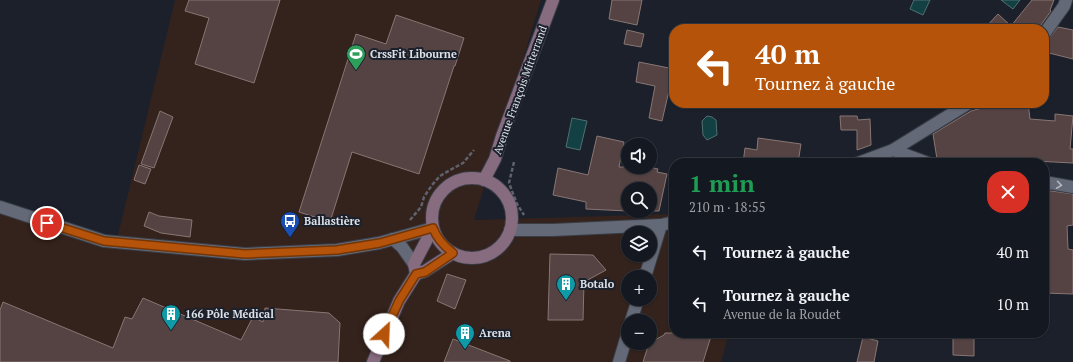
<!DOCTYPE html>
<html lang="fr">
<meta charset="utf-8">
<style>
body{margin:0;font-family:"PT Serif",serif;background:#1d2129;color:#f1f3f6;height:100vh;display:flex;flex-direction:column;font-size:15px;white-space:nowrap}
*{box-sizing:border-box;margin:0}
p{font-size:13px;color:#9da0a5}
.icon{flex:none;width:22px;height:22px;fill:none;stroke:currentColor;stroke-width:2;stroke-linecap:round;stroke-linejoin:round}
.map{position:relative;flex:1;overflow:hidden}
.details{position:absolute;left:669px;top:158px;width:380px;height:180px;display:flex;flex-direction:column;background:#141820;border-radius:16px;box-shadow:0 1px 3px #0004,0 0 0 1px #33373e}
.details>*{flex:none}
.top-card{position:absolute;left:669px;top:24px;width:380px;height:84px;border-radius:16px;box-shadow:0 1px 3px #0004,0 0 0 1px #33373e;background:#b45309;color:#fff;overflow:hidden}
.controls{position:absolute;left:621px;top:138px;display:grid;gap:8px}
.controls a{display:grid;place-items:center;width:36px;height:36px;border-radius:50%;background:#141820;box-shadow:0 1px 3px #0004,0 0 0 1px #33373e;font-size:20px}
.pin{position:absolute;display:grid;place-items:center;width:34px;height:34px;color:#fff;margin:-17px;border:2px solid #fff;border-radius:50%;box-shadow:0 1px 4px #0007}
.me{position:absolute;width:44px;margin:-22px;rotate:25deg;stroke-linejoin:round;filter:drop-shadow(0 0 3px #0008)}
.turn{display:flex;align-items:center;gap:14px;height:84px;padding:0 20px;font-size:18px}
.turn .icon{width:52px;height:52px;stroke-width:2.5}
.turn b{display:block;font-size:28px;line-height:34px}
.round{display:grid;place-items:center;flex:none;width:42px;height:42px;border-radius:16px;background:#1d2129}
.summary{display:flex;align-items:center;justify-content:space-between;height:68px;padding:0 20px}
h1{font-size:24px;font-weight:600;line-height:30px;color:#1e9e55}
ul{padding:0;list-style:none}
li{display:flex;align-items:center;gap:12px;height:52px;padding:0 20px}
li div{flex:1}
li b{display:block;font-size:15px}
li em{font-style:normal}
.map>svg:first-child{display:block}
</style>
<div class="map">
<svg width="1073" height="362" viewBox="0 0 1073 362">
<rect width="100%" height="100%" fill="#1b202b"/>
<path fill="#34221c" fill-rule="evenodd" d="M175 0H541L474 220 674 214V333H729L721 362H0V207L117 239ZM628 233H650V255H628ZM628 277H650V299H628ZM628 321H650V343H628Z"/>
<g fill="#134043" stroke="#4f7074">
<polygon points="914,0 930,0 923,15 910,9"/>
<polygon points="1001,0 1020,0 1013,9"/>
<polygon points="707,116 712,117 716,120 717,135 707,140 703,135 702,121"/>
<polygon points="572,118 587,121 580,150 566,147"/>
</g>
<g fill="#544342" stroke="#887674">
<polygon points="189,0 280,0 254,83 195,64 209,18 185,11"/>
<polygon points="612,0 642,0 637,25 609,19"/>
<polygon points="1032,0 1054,0 1050,10 1051,11 1038,29 984,29 998,14 1011,26"/>
<polygon points="396,15 464,38 455,66 454,66 419,174 352,152 330,222 299,212 356,34 386,44"/>
<polygon points="1058,27 1073,30 1073,59 1045,52 1047,41"/>
<polygon points="627,30 644,34 641,47 624,44"/>
<polygon points="639,62 674,69 662,121 649,118 655,86 636,82"/>
<polygon points="999,103 1028,103 1030,119 1055,121 1055,114 1073,116 1070,149 1073,149 1073,163 1035,161 1016,159 1016,163 948,163 937,159 933,134 971,111"/>
<polygon points="160,111 173,117 154,168 141,164"/>
<polygon points="840,116 857,116 858,120 870,119 871,145 857,150 857,130 841,130"/>
<polygon points="597,136 624,142 619,167 649,167 658,169 657,172 667,174 659,211 636,211 650,211 650,189 628,189 628,211 586,209 586,202 553,195 558,168 588,175"/>
<polygon points="758,138 801,144 798,163 743,163 745,148 757,150"/>
<polygon points="139,165 151,169 145,184 134,180"/>
<polygon points="1044,190 1073,194 1073,225 1067,226 1068,249 1073,250 1073,294 1044,293"/>
<polygon points="149,212 159,216 192,220 190,237 161,233 144,226"/>
<polygon points="550,254 593,255 606,270 584,282 583,320 548,320"/>
<polygon points="447,274 466,280 455,309 437,301"/>
<polygon points="143,298 241,340 253,317 263,322 265,308 329,313 340,323 338,362 0,362 0,310 3,302 113,348 125,317 132,319"/>
<polygon points="665,333 712,333 703,362 643,362 649,343 664,335"/>
<polygon points="957,333 974,333 974,356 953,355 953,335 957,335"/>
<polygon points="863,337 878,341 874,362 857,362"/>
<polygon points="453,339 510,361 510,362 444,362"/>
</g>
<g fill="none" stroke-linecap="round" stroke-linejoin="round">
<g stroke="#393d46" stroke-width="14">
<g id="minor">
<polyline points="1044,34 1064,6 1066,0"/>
<polyline points="893,150 928,163"/>
<polyline points="858,163 893,150 969,103"/>
<polyline points="1044,182 1073,187"/>
<polyline points="510,230 553,230 661,225 674,222"/>
<polyline points="645,277 661,225"/>
<polyline points="631,321 638,299"/>
<polyline points="619,362 628,332"/>
</g>
</g>
<g stroke="#393d46" stroke-width="14">
<g id="tertiary">
<polyline points="0,207 104,241 245,254 337,250 379,243 433,228"/>
<polyline points="393,239 402,247 414,264"/>
</g>
</g>
<g stroke="#393d46" stroke-width="14">
<g id="secondary">
<circle cx="472" cy="218" r="40"/>
<polyline points="484,180 495,159 502,136 553,0"/>
<polyline points="416,274 425,271 453,253"/>
<polyline points="373,362 399,301 416,274 414,264 433,228"/>
</g>
</g>
<g stroke="#5e626c" stroke-width="2.5" stroke-dasharray="4 2" stroke-linecap="butt">
<polyline points="514,162 509,183 517,204 524,215"/>
<polyline points="410,220 421,207 424,197 432,185 440,176 452,169 463,163 474,150"/>
</g>
<use href="#minor" stroke="#636977" stroke-width="12"/>
<use href="#tertiary" stroke="#636977" stroke-width="12"/>
<use href="#secondary" stroke="#876c80" stroke-width="12"/>
</g>
<defs><path id="oneway-chevron" d="M-2-3.5L2.5 0L-2 3.5" fill="none" stroke-width="1.6" stroke-linecap="round" stroke-linejoin="round"/></defs>
<use stroke="#b2b6c0" href="#oneway-chevron" transform="translate(1059 185) rotate(8)"/>
<g fill="none" stroke-linecap="round" stroke-linejoin="round">
<g stroke="#753606" stroke-width="10">
<path id="route" d="M47 223 104 241 245 254 337 250 380 243 433 228C437 239 444 246 453 253L425 272 416 274 399 301 384 334"/>
</g>
<use href="#route" stroke="#b45309" stroke-width="7"/>
</g>
<defs>
<g id="stadium-pin" transform="scale(1)"><path d="M0 17L-7.5 6A9.5 9.5 0 1 1 7.5 6Z" fill="#2e9e5b" stroke="#1b202b"/><path d="M0-5a6.5 5 0 1 0 0 10a6.5 5 0 1 0 0-10ZM-3.5-1.8h7v3.6h-7Z" fill="#fff"/></g>
<g id="bus-pin" transform="scale(1)"><path d="M0 17L-7.5 6A9.5 9.5 0 1 1 7.5 6Z" fill="#1a4fb4" stroke="#1b202b"/><path d="M-5-6H5V4H4V6H2V4H-2V6H-4V4H-5ZM-3.5-4V0h7V-4ZM-3.5 1.2v1.5H-2V1.2ZM2 1.2v1.5H3.5V1.2Z" fill="#fff"/></g>
<g id="building-pin" transform="scale(1)"><path d="M0 17L-7.5 6A9.5 9.5 0 1 1 7.5 6Z" fill="#0f9aa8" stroke="#1b202b"/><path d="M-4-6H4V6H1V3H-1V6H-4ZM-2.5-4.3h1.7v1.8h-1.7ZM.8-4.3h1.7v1.8H.8ZM-2.5-1h1.7V.8h-1.7ZM.8-1h1.7V.8H.8Z" fill="#fff"/></g>
</defs>
<g fill-rule="evenodd">
<use href="#stadium-pin" x="356" y="54"/>
<use href="#bus-pin" x="290" y="221"/>
<use href="#building-pin" x="566" y="284"/>
<use href="#building-pin" x="171" y="314"/>
<use href="#building-pin" x="465" y="333"/>
</g>
<g text-anchor="middle" stroke-width="4" stroke-linejoin="round" paint-order="stroke">
<g font-size="11" font-weight="bold" fill="#dce0e7" stroke="#1b202b" text-anchor="start">
<text x="370" y="58">CrssFit Libourne</text>
<text x="304" y="225">Ballastière</text>
<text x="580" y="288">Botalo</text>
<text x="185" y="318">166 Pôle Médical</text>
<text x="479" y="337">Arena</text>
</g>
<g font-size="11" fill="#dce0e7" stroke="#1b202b">
<text transform="translate(520 90) rotate(-70)" y="4">Avenue François Mitterrand</text>
</g>
</g>
</svg>
<div class="controls">
<a><svg class="icon" aria-label="sound" viewBox="0 0 24 24"><path d="M4 9h4l5-4v14l-5-4H4zM17 9q2 3 0 6"/></svg></a>
<a><svg class="icon" aria-label="search" viewBox="0 0 24 24"><circle cx="10" cy="10" r="6"/><path d="M15 15l6 6"/></svg></a>
<a><svg class="icon" aria-label="layers" viewBox="0 0 24 24"><path d="M12 4l9 5-9 5-9-5zM3 14l9 5 9-5"/></svg></a>
<a>+</a>
<a>−</a>
</div>
<div class="pin" style="left:47px;top:223px;background:#d93025"><svg class="icon" aria-label="arrive" viewBox="0 0 24 24"><path d="M6 21V4h12l-3 4 3 4H6"/></svg></div>
<svg class="me" style="left:384px;top:334px" viewBox="-20 -20 40 40"><circle r="19" fill="#fff"/><path d="M0-13L10 11 0 6-10 11z" fill="#b45309"/></svg>
<div class="top-card">
<div class="turn"><svg class="icon" aria-label="left" viewBox="0 0 24 24"><path d="M17 20v-9H6M10 6l-5 5 5 5"/></svg><div><b>40 m</b>Tournez à gauche</div></div>
</div>
<section class="details">
<div class="summary"><div><h1>1 min</h1><p>210 m · 18:55</p></div><a class="round" style="background:#d93025;color:#fff"><svg class="icon" aria-label="close" viewBox="0 0 24 24"><path d="M6 6l12 12M18 6L6 18"/></svg></a></div>
<ul>
<li><svg class="icon" aria-label="left" viewBox="0 0 24 24"><path d="M17 20v-9H6M10 6l-5 5 5 5"/></svg><div><b>Tournez à gauche</b></div><em>40 m</em></li>
<li><svg class="icon" aria-label="left" viewBox="0 0 24 24"><path d="M17 20v-9H6M10 6l-5 5 5 5"/></svg><div><b>Tournez à gauche</b><p>Avenue de la Roudet</p></div><em>10 m</em></li>
</ul>
</section>
</div>
